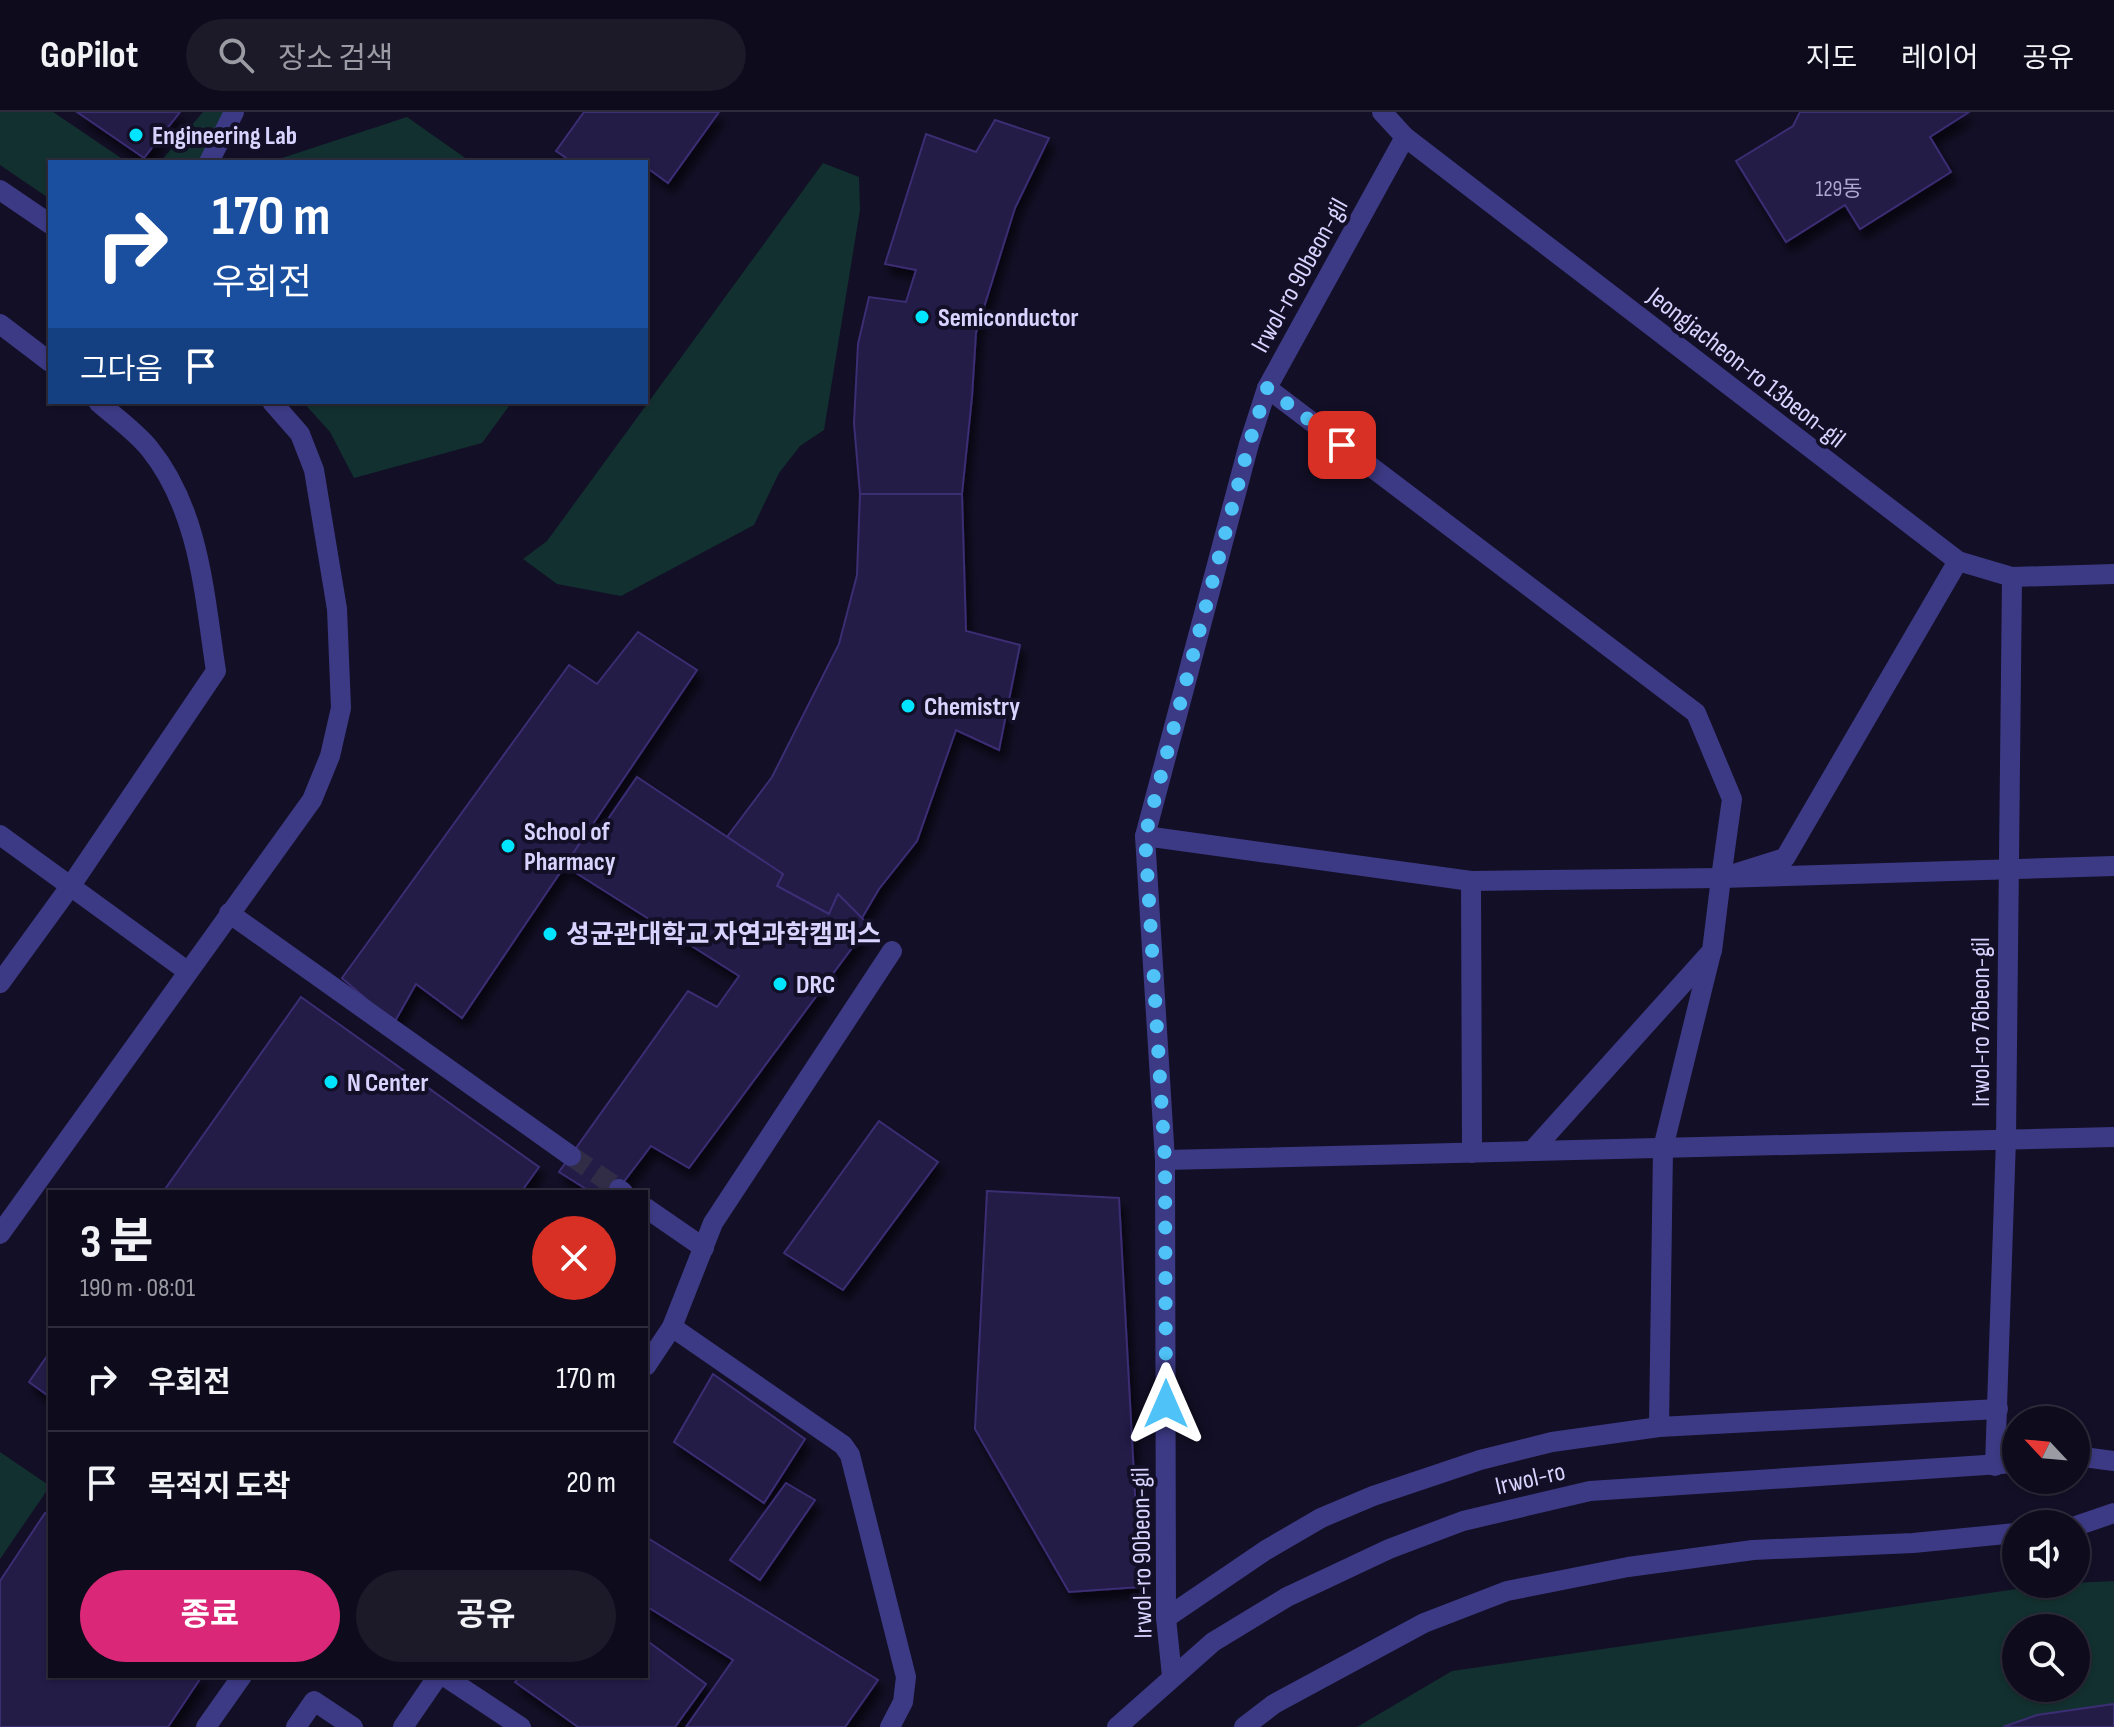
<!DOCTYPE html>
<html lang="ko">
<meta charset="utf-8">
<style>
body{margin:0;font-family:"Sofia Sans Condensed","Noto Sans KR",sans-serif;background:#1c1929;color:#f1f3f6;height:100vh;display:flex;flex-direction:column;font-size:30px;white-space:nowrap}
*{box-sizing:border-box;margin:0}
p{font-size:26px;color:#9b9ba3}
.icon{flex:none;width:44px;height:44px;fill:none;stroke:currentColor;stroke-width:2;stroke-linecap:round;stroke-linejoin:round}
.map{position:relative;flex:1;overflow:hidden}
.panel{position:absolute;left:48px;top:1078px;width:600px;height:488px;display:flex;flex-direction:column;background:#0e0b1c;border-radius:0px;box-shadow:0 2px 6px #0004,0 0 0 2px #2e2b3b}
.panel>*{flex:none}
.guide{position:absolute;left:48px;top:48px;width:600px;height:244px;border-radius:0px;box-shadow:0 2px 6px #0004,0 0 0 2px #2e2b3b;background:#1a4fa0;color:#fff;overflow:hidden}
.needle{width:52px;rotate:296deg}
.buttons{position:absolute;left:2002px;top:1294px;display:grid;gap:16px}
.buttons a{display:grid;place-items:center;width:88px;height:88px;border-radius:50%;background:#0e0b1c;box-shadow:0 2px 6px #0004,0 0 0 2px #2e2b3b;font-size:40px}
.pin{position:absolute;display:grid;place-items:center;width:68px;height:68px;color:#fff;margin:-34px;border-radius:16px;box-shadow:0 4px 12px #0006}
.me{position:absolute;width:88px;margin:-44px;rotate:0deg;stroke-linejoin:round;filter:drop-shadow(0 0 6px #0008)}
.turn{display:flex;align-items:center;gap:28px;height:168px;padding:0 32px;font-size:36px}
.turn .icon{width:104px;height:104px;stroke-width:2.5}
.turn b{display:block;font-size:56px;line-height:68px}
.then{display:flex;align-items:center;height:76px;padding:0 32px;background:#0003;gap:16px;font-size:30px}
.round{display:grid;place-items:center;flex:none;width:84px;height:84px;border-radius:42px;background:#1c1929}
.headline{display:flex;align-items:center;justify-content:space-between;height:136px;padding:0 32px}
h1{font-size:48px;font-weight:700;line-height:60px}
.button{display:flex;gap:16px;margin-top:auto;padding:16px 32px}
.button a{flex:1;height:92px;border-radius:48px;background:#db2777;color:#fff;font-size:32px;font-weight:700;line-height:92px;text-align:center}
.button a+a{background:#1c1929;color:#f1f3f6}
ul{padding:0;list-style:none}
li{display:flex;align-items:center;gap:24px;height:104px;padding:0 32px;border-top:2px solid #2e2b3b}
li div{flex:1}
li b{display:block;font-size:30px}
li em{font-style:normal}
header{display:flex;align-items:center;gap:48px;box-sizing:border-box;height:112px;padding:0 40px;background:#0e0b1c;border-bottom:2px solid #2e2b3b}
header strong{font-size:38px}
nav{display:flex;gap:44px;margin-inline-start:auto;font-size:28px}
.search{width:560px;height:72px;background:#1c1929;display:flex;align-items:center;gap:20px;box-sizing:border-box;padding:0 28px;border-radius:44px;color:#9b9ba3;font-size:30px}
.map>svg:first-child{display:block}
</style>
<header>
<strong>GoPilot</strong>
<div class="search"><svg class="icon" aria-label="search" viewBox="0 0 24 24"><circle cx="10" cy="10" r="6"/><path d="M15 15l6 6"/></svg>장소 검색</div>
<nav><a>지도</a><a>레이어</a><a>공유</a></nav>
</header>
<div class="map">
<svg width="2114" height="1615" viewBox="0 0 2114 1615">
<defs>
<filter id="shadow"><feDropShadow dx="5" dy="9" stdDeviation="4" flood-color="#0009"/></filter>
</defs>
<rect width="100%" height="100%" fill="#130f26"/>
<g fill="#12302f" fill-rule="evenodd">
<polygon points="0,0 53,0 127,50 50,50 50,87 0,53"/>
<polygon points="203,0 229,0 215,50 160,50"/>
<polygon points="407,5 471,50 276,50 276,48"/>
<polygon points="823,51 859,65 860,98 824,318 800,334 779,361 754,413 621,484 557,472 523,447 547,429"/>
<polygon points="303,290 512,290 482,331 354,366 330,320"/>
<polygon points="0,1340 50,1374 0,1447"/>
<path d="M2114 1469V1615H1357L1452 1559 2051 1472ZM2016 1516H2076V1576H2016Z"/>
</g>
<g fill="#241b47" stroke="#3b2d73" stroke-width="2" filter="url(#shadow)">
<polygon points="77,0 180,0 144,46"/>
<polygon points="584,0 719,0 668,71 646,55 646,50 572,50 556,39"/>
<polygon points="1800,0 1969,0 1930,25 1951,60 1860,117 1845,93 1786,130 1736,49 1793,14"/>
<polygon points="995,8 1049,26 1015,96 976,221 972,285 962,382 860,382 854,311 858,232 869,185 906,190 916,158 885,152 926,22 976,40"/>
<polygon points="860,382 962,382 966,519 1020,533 999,638 956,618 917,729 879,777 862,806 838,782 829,802 777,774 783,762 727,725 772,665 839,532 857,463"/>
<polygon points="638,520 697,558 462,906 416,872 394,911 342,866 569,553 597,572"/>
<polygon points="637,665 783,762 777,774 829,802 838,782 869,813 689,1056 651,1034 616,1080 591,1080 559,1060 688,879 717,895 739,864 565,754 591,714 599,720"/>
<polygon points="301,885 539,1055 521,1080 163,1080"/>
<polygon points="879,1009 938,1050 843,1178 784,1141"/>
<polygon points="987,1079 1119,1086 1140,1475 1069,1480 975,1317"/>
<polygon points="50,1240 50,1285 29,1270"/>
<polygon points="713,1262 805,1327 764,1391 674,1330"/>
<polygon points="786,1371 815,1388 760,1468 730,1448"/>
<polygon points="45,1401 50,1405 50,1564 202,1564 168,1615 0,1615 0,1469"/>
<polygon points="646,1425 878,1568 845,1615 686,1615 733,1548 646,1494"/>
<polygon points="646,1528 706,1572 675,1615 578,1615 515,1570 520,1564 646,1564"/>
<polygon points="2114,1592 2114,1615 2003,1615 2037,1603"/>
</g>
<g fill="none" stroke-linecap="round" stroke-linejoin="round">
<polyline stroke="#312d47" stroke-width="20" stroke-dasharray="20 10" stroke-linecap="butt" points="571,1044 619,1077"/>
<g stroke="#3d3a85" stroke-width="20">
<polyline points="1382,0 1405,25 1958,449 2012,465 2114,462"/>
<polyline points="209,50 234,0"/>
<polyline points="0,78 50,112"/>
<polyline points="0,212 50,250"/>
<polyline points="1267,276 1696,601 1732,687 1721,766"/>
<polyline points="0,723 187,859"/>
<polyline points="1145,724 1471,769 1721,766 2114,754"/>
<polyline points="1471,769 1472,1041"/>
<polyline points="229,801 571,1044"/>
<path d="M0 871 72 772 216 559C204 482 200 399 149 336 135 319 115 305 98 290"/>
<polyline points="1532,1039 1712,839 1721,766 1785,746 1958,449"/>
<polyline points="1165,1048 2114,1025"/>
<polyline points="619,1077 623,1080"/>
<polyline points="646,1096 704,1136"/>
<polyline points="0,1122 312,688 330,644 341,596 337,497 314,358 300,322 272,290"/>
<polyline points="672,1215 843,1333 850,1343 906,1565 903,1590 890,1615"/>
<polyline points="646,1254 672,1215 713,1111 892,839"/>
<polyline points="1659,1315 1663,1036 1711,841"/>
<polyline points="2076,1344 2114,1349"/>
<polyline points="1995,1354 2006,1027 2012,465"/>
<polyline points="2076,1414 2114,1401"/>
<polyline points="1166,1506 1266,1438 1321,1406 1373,1384 1480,1348 1552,1330 1659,1315 1998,1297"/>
<polyline points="444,1564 521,1615"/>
<polyline points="1172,1564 1166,1506 1165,1048 1145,724 1249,332 1267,276 1405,25"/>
<polyline points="206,1615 242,1564"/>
<polyline points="296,1615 314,1589 353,1615"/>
<polyline points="403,1615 438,1564"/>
<polyline points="1117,1615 1213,1530 1287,1485 1389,1437 1463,1409 1590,1379 2016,1351"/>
<polyline points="1244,1615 1274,1592 1424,1511 1507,1479 1628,1455 1753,1438 1913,1431 2016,1421"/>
</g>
</g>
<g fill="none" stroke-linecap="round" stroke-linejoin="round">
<polyline stroke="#4fc3f7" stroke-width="14" stroke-dasharray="0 25.2" points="1166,1292 1165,1048 1145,724 1249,332 1267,276 1342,333"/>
</g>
<g fill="#00e5ff" stroke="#130f26" stroke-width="3">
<circle cx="136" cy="23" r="8"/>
<circle cx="922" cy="205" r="8"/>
<circle cx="908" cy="594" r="8"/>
<circle cx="508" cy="734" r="8"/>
<circle cx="550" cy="822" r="8"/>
<circle cx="780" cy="872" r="8"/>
<circle cx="331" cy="970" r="8"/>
</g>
<g text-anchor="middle" stroke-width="8" stroke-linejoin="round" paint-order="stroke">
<g font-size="22" fill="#aca6d1">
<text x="1839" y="84">129동</text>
</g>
<g font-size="26" font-weight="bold" fill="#d9d4ff" stroke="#130f26" text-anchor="start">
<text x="152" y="32">Engineering Lab</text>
<text x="938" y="214">Semiconductor</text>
<text x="924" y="603">Chemistry</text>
<text x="524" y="728">School of<tspan x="524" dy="30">Pharmacy</tspan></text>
<text x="566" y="831">성균관대학교 자연과학캠퍼스</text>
<text x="796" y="881">DRC</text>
<text x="347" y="979">N Center</text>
</g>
<g font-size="26" fill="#d9d4ff" stroke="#130f26">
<text transform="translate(1299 163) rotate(-61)" y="9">Irwol-ro 90beon-gil</text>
<text transform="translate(1747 255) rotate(38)" y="9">Jeongjacheon-ro 13beon-gil</text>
<text transform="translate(1980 910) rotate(-90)" y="9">Irwol-ro 76beon-gil</text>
<text transform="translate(1530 1366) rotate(-13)" y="9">Irwol-ro</text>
<text transform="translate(1141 1441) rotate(-91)" y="9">Irwol-ro 90beon-gil</text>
</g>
</g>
</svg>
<div class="buttons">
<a><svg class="needle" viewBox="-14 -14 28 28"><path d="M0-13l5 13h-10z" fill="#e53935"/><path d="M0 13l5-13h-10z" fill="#9b9ba3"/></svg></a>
<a><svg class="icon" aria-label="sound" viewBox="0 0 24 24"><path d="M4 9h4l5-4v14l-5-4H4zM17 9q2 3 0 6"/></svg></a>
<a><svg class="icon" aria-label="search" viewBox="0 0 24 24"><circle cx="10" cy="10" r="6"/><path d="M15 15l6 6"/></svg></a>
</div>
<div class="pin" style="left:1342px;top:333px;background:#d93025"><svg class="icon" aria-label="arrive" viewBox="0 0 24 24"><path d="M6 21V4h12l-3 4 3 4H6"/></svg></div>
<svg class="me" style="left:1166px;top:1292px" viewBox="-20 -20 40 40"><path d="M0-17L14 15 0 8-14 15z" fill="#4fc3f7" stroke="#fff" stroke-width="4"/></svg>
<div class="guide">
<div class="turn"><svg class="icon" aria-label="right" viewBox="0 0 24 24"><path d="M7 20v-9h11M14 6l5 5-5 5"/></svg><div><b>170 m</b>우회전</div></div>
<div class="then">그다음<svg class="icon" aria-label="arrive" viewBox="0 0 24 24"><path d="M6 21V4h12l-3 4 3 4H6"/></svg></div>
</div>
<section class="panel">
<div class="headline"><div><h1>3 분</h1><p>190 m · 08:01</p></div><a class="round" style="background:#d93025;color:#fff"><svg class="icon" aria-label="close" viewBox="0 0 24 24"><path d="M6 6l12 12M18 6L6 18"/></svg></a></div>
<ul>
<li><svg class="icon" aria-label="right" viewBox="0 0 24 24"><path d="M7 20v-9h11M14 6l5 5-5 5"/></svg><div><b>우회전</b></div><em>170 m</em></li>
<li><svg class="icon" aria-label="arrive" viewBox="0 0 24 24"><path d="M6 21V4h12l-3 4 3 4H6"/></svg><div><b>목적지 도착</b></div><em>20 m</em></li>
</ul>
<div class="button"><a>종료</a><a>공유</a></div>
</section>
</div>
